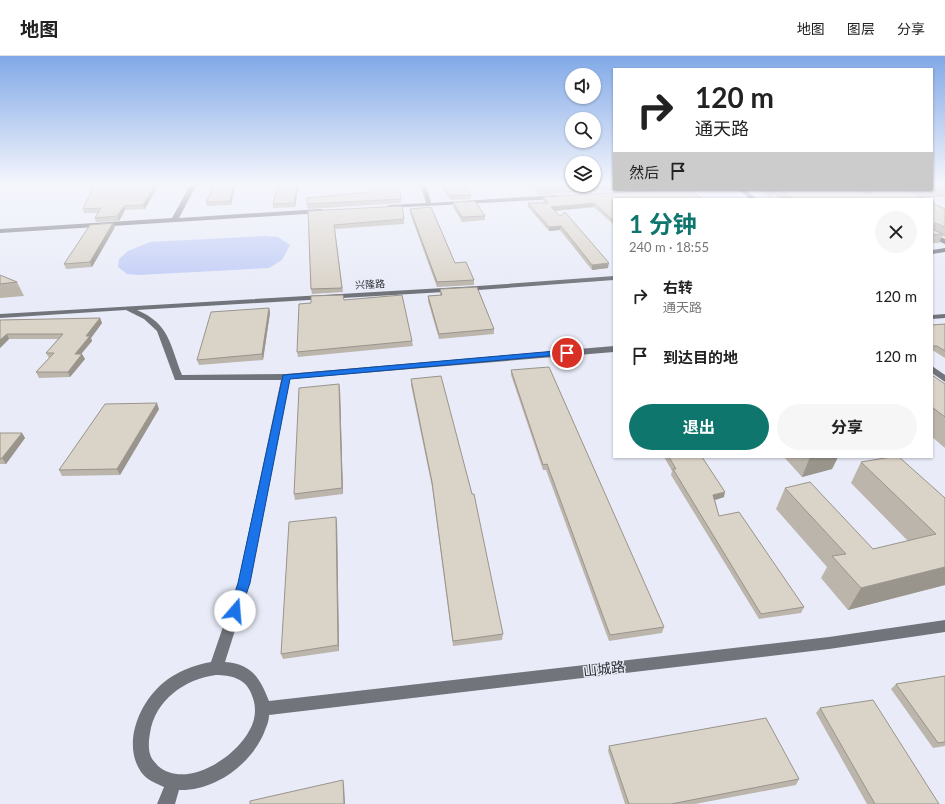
<!DOCTYPE html>
<html lang="zh">
<meta charset="utf-8">
<style>
body{margin:0;font-family:Lato,"Noto Sans SC",sans-serif;background:#f6f6f6;color:#222;height:100vh;display:flex;flex-direction:column;font-size:15px;white-space:nowrap}
*{box-sizing:border-box;margin:0}
p{font-size:13px;color:#767676}
.icon{flex:none;width:22px;height:22px;fill:none;stroke:currentColor;stroke-width:2;stroke-linecap:round;stroke-linejoin:round}
.map{position:relative;flex:1;overflow:hidden}
.details{position:absolute;left:613px;top:142px;width:320px;height:260px;display:flex;flex-direction:column;background:#fff;border-radius:0px;box-shadow:0 1px 3px #0004}
.details>*{flex:none}
.banner{position:absolute;left:613px;top:12px;width:320px;height:122px;border-radius:0px;box-shadow:0 1px 3px #0004;background:#fff;color:#222;overflow:hidden}
.buttons{position:absolute;left:565px;top:12px;display:grid;gap:8px}
.buttons a{display:grid;place-items:center;width:36px;height:36px;border-radius:50%;background:#fff;box-shadow:0 1px 3px #0004;font-size:20px}
.pin{position:absolute;display:grid;place-items:center;width:34px;height:34px;color:#fff;margin:-17px;border:2px solid #fff;border-radius:50%;box-shadow:0 1px 4px #0007}
.me{position:absolute;width:44px;margin:-22px;rotate:18deg;stroke-linejoin:round;filter:drop-shadow(0 0 3px #0008)}
.turn{display:flex;align-items:center;gap:14px;height:84px;padding:0 16px;font-size:18px}
.turn .icon{width:52px;height:52px;stroke-width:2.5}
.turn b{display:block;font-size:28px;line-height:34px}
.then{display:flex;align-items:center;height:38px;padding:0 16px;background:#0003;gap:8px;font-size:15px}
.round{display:grid;place-items:center;flex:none;width:42px;height:42px;border-radius:21px;background:#f6f6f6}
.head{display:flex;align-items:center;justify-content:space-between;height:68px;padding:0 16px}
h1{font-size:24px;font-weight:700;line-height:30px;color:#0f766e}
.cta{display:flex;gap:8px;margin-top:auto;padding:8px 16px}
.cta a{flex:1;height:46px;border-radius:24px;background:#0f766e;color:#fff;font-size:16px;font-weight:700;line-height:46px;text-align:center}
.cta a+a{background:#f6f6f6;color:#222}
ul{padding:0;list-style:none}
li{display:flex;align-items:center;gap:12px;height:60px;padding:0 16px}
li div{flex:1}
li b{display:block;font-size:15px}
li em{font-style:normal}
header{display:flex;align-items:center;gap:24px;box-sizing:border-box;height:56px;padding:0 20px;background:#fff;border-bottom:1px solid #e0e0e0}
header strong{font-size:19px}
nav{display:flex;gap:22px;margin-inline-start:auto;font-size:14px}
.map>svg:first-child{display:block}
</style>
<header>
<strong>地图</strong>
<nav><a>地图</a><a>图层</a><a>分享</a></nav>
</header>
<div class="map">
<svg width="945" height="748" viewBox="0 0 945 748">
<rect width="100%" height="100%" fill="#e9ecf8"/>
<polygon fill="#c2cdf6" points="266,180 278,181 290,189 282,204 269,212 139,219 127,218 118,211 119,203 128,195 150,186"/>
<g fill="none" stroke-linecap="round" stroke-linejoin="round">
<g fill="#72747b" fill-rule="evenodd">
<polygon points="191,128 197,128 179,162 321,153 324,155 321,157 0,177 0,173 172,162"/>
<polygon points="420,128 426,128 431,147 557,139 560,141 557,143 387,152 387,150 389,149 426,147"/>
<polygon points="738,133 744,133 757,143 750,143"/>
<polygon points="932,177 945,183 945,188 932,182"/>
<polygon points="945,192 945,196 932,198 932,194"/>
<path d="M614 220V224L478 234 137 254C170 268 170 289 182 319L286 318 614 290V296L290 323 250 527 225 606C252 608 260 622 269 645L829 581 945 564V576L829 593 269 659C269 666 266 671 264 677 250 709 215 735 179 734L175 748H157L164 731C155 727 147 724 141 716 122 688 139 647 163 627 176 616 194 609 211 606L238 527 281 324H175L157 275 144 263 126 254 0 262V258L478 230ZM216 619C230 619 245 622 251 637 255 646 256 654 254 663 246 696 188 736 158 710 155 706 151 703 150 698 148 691 149 683 150 677 155 644 185 623 216 619Z"/>
<polygon points="945,258 945,262 932,263 932,259"/>
<polygon points="932,310 945,319 945,326 932,317"/>
</g>
</g>
<g fill="#bbb5ac">
<polygon points="112,128 158,130 145,153 125,154 119,165 96,166 95,162 98,157 84,157 83,153"/>
<polygon points="212,128 236,128 231,149 207,150 206,146 213,131"/>
<polygon points="278,128 299,128 295,151 273,152 273,148"/>
<polygon points="440,128 463,128 471,139 471,143 450,144"/>
<polygon points="532,128 572,128 572,129 594,129 594,128 614,128 614,133 629,133 539,139"/>
<polygon points="945,128 945,141 921,141 924,143 780,143 773,138 770,142 756,133 932,133"/>
<polygon points="544,141 614,143 614,169 594,151 555,155 608,212 592,214 560,174 549,175 528,151 528,147 544,147 543,145"/>
<polygon points="401,143 401,147 308,153 307,148"/>
<polygon points="453,146 485,160 485,164 462,166 453,151"/>
<polygon points="932,147 945,153 945,181 942,180 939,187 932,187"/>
<polygon points="410,153 455,207 474,224 474,229 437,231 410,157"/>
<polygon points="308,155 404,163 404,168 335,173 343,236 312,238 311,233"/>
<polygon points="115,171 92,211 66,213 64,208"/>
<polygon points="0,219 17,226 24,240 0,242"/>
<polygon points="440,233 494,273 494,278 439,283 428,245 428,240 440,239"/>
<polygon points="344,244 412,285 413,290 298,301 297,296"/>
<polygon points="269,252 270,257 263,304 199,309 197,304"/>
<polygon points="100,262 102,267 91,282 92,285 81,298 82,298 85,303 70,321 39,322 36,316 49,302 46,297 58,283 9,283 0,292 0,264"/>
<polygon points="945,268 945,302 934,295 932,295 932,269"/>
<polygon points="613,308 614,308 614,315 613,313"/>
<polygon points="511,314 664,571 662,577 609,585 546,414 543,414 511,319"/>
<polygon points="932,319 945,328 945,392 932,381"/>
<polygon points="411,323 503,578 502,584 453,590 432,431 411,329"/>
<polygon points="339,328 340,333 343,438 295,444 294,438"/>
<polygon points="159,353 120,419 62,420 59,414"/>
<polygon points="0,377 22,377 25,382 6,408 0,408"/>
<polygon points="664,401 707,401 702,402 724,441 715,444 719,460 804,551 801,557 759,563 671,419 672,415"/>
<polygon points="784,401 838,401 832,413 802,421"/>
<polygon points="861,406 945,442 945,529 848,554 821,522 827,511 776,453 785,432 873,493 908,485 851,427"/>
<polygon points="337,466 339,595 283,603 281,598"/>
<polygon points="945,620 945,690 933,692 891,633 896,628"/>
<polygon points="820,652 939,748 867,748 816,657"/>
<polygon points="609,690 799,723 796,729 695,748 625,748 608,695"/>
</g>
<g fill="#99948c">
<polygon points="156,128 158,128 158,130 145,153 143,149"/>
<polygon points="234,128 236,128 231,149 230,145"/>
<polygon points="297,128 299,128 295,151 294,147"/>
<polygon points="773,133 774,133 773,138 770,142 772,135"/>
<polygon points="594,147 594,151 551,155 551,151"/>
<polygon points="124,150 125,154 119,165 117,160"/>
<polygon points="113,167 115,171 92,211 90,206"/>
<polygon points="561,170 560,174 549,175 549,171"/>
<polygon points="609,207 608,212 592,214 592,209"/>
<polygon points="269,252 270,257 263,304 262,298"/>
<polygon points="100,262 102,267 91,282 92,285 77,303 75,298 86,280"/>
<polygon points="7,278 9,283 0,292 0,284"/>
<polygon points="82,298 85,303 70,321 68,316"/>
<polygon points="339,328 340,333 343,438 342,432"/>
<polygon points="157,347 159,353 120,419 117,413"/>
<polygon points="22,377 25,382 6,408 2,402"/>
<polygon points="810,401 838,401 832,413 802,421"/>
<polygon points="725,436 724,441 712,445 713,439"/>
<polygon points="336,461 337,466 339,595 338,589"/>
<polygon points="945,511 945,529 848,554 861,532"/>
<polygon points="343,724 344,729 345,748 344,748"/>
</g>
<g fill="#dad3c8" stroke="#99948c">
<polygon points="95,128 156,128 143,149 124,150 117,160 95,162 101,152 83,153"/>
<polygon points="215,128 234,128 230,145 206,146"/>
<polygon points="278,128 297,128 294,147 273,148"/>
<polygon points="369,128 399,128 401,143 307,148 307,142 370,136"/>
<polygon points="442,128 463,128 471,139 449,140"/>
<polygon points="537,128 572,128 572,129 575,129 539,131"/>
<polygon points="932,128 945,128 945,133 906,134 924,143 794,143 779,133 857,133 863,137 871,137 872,135 869,133 932,133"/>
<polygon points="673,133 690,133 702,143 614,143 614,165 594,147 551,151 560,160 565,156 609,207 592,209 561,170 549,171 528,147 548,147 544,141"/>
<polygon points="475,145 485,160 462,161 453,146"/>
<polygon points="932,147 945,153 945,171 935,167 934,174 943,178 932,179"/>
<polygon points="402,150 404,163 334,169 342,232 311,233 308,155"/>
<polygon points="431,151 455,207 466,206 474,224 437,226 410,153"/>
<polygon points="113,167 90,206 64,208 90,169"/>
<polygon points="0,219 17,226 0,228"/>
<polygon points="477,231 494,273 439,278 428,240 442,239 440,233"/>
<polygon points="343,239 344,244 402,239 412,285 297,296 299,248 311,247 311,240"/>
<polygon points="269,252 262,298 197,304 211,256"/>
<polygon points="100,262 86,280 90,280 75,298 82,298 68,316 36,316 54,297 46,297 63,278 7,278 0,284 0,264"/>
<polygon points="945,268 945,295 937,290 932,290 932,269"/>
<polygon points="549,311 664,571 610,579 547,408 543,409 511,314"/>
<polygon points="932,319 945,328 945,361 932,351"/>
<polygon points="441,320 472,438 474,438 503,578 453,585 432,426 411,323"/>
<polygon points="339,328 342,432 294,438 299,332"/>
<polygon points="157,347 117,413 59,414 105,348"/>
<polygon points="0,377 22,377 2,402 0,403"/>
<polygon points="669,401 702,401 725,436 713,439 719,460 739,456 804,551 761,558 673,413 676,413"/>
<polygon points="891,401 899,401 945,442 945,511 861,532 832,500 846,498 785,432 810,426 873,493 936,478 861,406"/>
<polygon points="336,461 338,589 281,598 289,466"/>
<polygon points="945,620 945,686 938,687 896,628"/>
<polygon points="873,644 939,748 875,748 820,652"/>
<polygon points="766,662 799,723 671,748 629,748 609,690"/>
<polygon points="343,724 344,748 250,748 250,745"/>
</g>
<linearGradient id="sky" x2="0" y2="1"><stop stop-color="#81a9e7"/><stop offset="0.55" stop-color="#f5f6fc"/><stop offset="1" stop-color="#f5f6fc" stop-opacity="0"/></linearGradient>
<rect width="945" height="233" fill="url(#sky)"/>
<polygon fill="#1a73e8" stroke="#114b97" points="567,294 570,295 570,298 290,323 250,527 239,559 235,560 231,559 229,555 238,527 283,319"/>
<g text-anchor="middle" stroke-width="3" stroke-linejoin="round" paint-order="stroke">
<g font-size="10" fill="#2d2f33" stroke="#e9ecf8">
<text transform="translate(370 228) rotate(-3)" y="4">兴隆路</text>
</g>
<g font-size="14" fill="#2d2f33" stroke="#e9ecf8">
<text transform="translate(604 613) rotate(-7)" y="5">山城路</text>
</g>
</g>
</svg>
<div class="buttons">
<a><svg class="icon" aria-label="sound" viewBox="0 0 24 24"><path d="M4 9h4l5-4v14l-5-4H4zM17 9q2 3 0 6"/></svg></a>
<a><svg class="icon" aria-label="search" viewBox="0 0 24 24"><circle cx="10" cy="10" r="6"/><path d="M15 15l6 6"/></svg></a>
<a><svg class="icon" aria-label="layers" viewBox="0 0 24 24"><path d="M12 4l9 5-9 5-9-5zM3 14l9 5 9-5"/></svg></a>
</div>
<div class="pin" style="left:567px;top:297px;background:#d93025"><svg class="icon" aria-label="arrive" viewBox="0 0 24 24"><path d="M6 21V4h12l-3 4 3 4H6"/></svg></div>
<svg class="me" style="left:235px;top:555px" viewBox="-20 -20 40 40"><circle r="19" fill="#fff"/><path d="M0-13L10 11 0 6-10 11z" fill="#1a73e8"/></svg>
<div class="banner">
<div class="turn"><svg class="icon" aria-label="right" viewBox="0 0 24 24"><path d="M7 20v-9h11M14 6l5 5-5 5"/></svg><div><b>120 m</b>通天路</div></div>
<div class="then">然后<svg class="icon" aria-label="arrive" viewBox="0 0 24 24"><path d="M6 21V4h12l-3 4 3 4H6"/></svg></div>
</div>
<section class="details">
<div class="head"><div><h1>1 分钟</h1><p>240 m · 18:55</p></div><a class="round"><svg class="icon" aria-label="close" viewBox="0 0 24 24"><path d="M6 6l12 12M18 6L6 18"/></svg></a></div>
<ul>
<li><svg class="icon" aria-label="right" viewBox="0 0 24 24"><path d="M7 20v-9h11M14 6l5 5-5 5"/></svg><div><b>右转</b><p>通天路</p></div><em>120 m</em></li>
<li><svg class="icon" aria-label="arrive" viewBox="0 0 24 24"><path d="M6 21V4h12l-3 4 3 4H6"/></svg><div><b>到达目的地</b></div><em>120 m</em></li>
</ul>
<div class="cta"><a>退出</a><a>分享</a></div>
</section>
</div>
